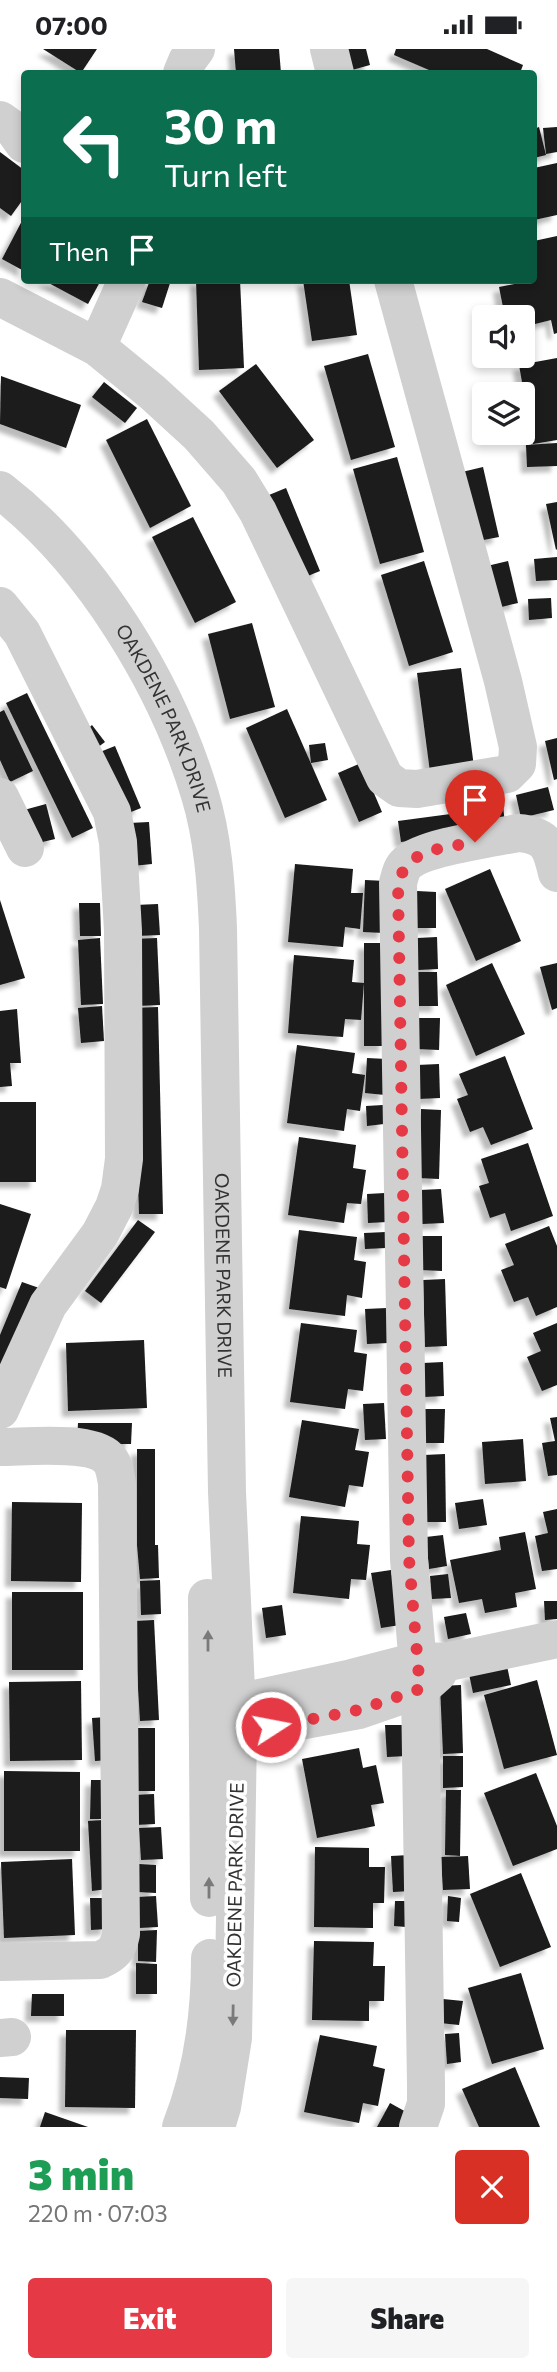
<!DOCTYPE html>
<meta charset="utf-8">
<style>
body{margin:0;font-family:Commissioner,sans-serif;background:#f6f6f6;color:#202124;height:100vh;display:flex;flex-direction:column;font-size:26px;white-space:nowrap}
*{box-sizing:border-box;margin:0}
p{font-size:23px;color:#757577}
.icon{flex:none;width:38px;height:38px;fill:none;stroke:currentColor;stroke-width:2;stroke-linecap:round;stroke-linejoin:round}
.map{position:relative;height:2078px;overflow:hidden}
.side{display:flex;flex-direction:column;background:#fff;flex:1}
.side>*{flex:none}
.top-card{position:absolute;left:21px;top:21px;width:516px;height:214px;border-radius:7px;box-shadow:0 4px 10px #0003;background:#0b6e4f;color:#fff;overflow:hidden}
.tools{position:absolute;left:472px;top:256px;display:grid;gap:14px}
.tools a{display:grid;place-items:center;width:63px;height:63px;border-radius:7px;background:#fff;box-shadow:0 4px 10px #0003;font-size:35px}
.pin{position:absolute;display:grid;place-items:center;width:60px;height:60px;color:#fff;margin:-72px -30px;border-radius:50% 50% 50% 0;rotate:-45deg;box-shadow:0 0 7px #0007}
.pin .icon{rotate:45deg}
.me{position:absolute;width:77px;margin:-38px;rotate:79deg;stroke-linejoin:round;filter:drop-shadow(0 0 5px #0008)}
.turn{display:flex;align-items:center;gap:24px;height:147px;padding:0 28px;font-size:32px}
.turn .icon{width:91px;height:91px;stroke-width:2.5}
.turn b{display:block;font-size:49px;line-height:60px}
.then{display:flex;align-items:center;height:66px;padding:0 28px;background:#0003;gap:14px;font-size:26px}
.round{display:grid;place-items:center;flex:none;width:74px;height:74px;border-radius:7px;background:#f6f6f6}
.overview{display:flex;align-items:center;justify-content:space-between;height:119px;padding:0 28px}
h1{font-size:42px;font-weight:800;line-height:52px;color:#1e9e55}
.cta{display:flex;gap:14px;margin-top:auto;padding:14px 28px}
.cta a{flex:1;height:80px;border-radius:7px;background:#e63946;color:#fff;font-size:28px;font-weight:800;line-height:80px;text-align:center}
.cta a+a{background:#f6f6f6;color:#202124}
.status{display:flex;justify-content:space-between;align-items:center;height:49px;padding:0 35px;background:#fff;direction:ltr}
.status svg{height:19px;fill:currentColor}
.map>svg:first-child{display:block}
</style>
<div class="status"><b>07:00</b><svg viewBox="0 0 49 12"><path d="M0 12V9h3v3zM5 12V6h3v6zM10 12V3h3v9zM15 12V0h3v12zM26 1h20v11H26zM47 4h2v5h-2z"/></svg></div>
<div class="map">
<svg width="557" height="2078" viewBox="0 0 557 2078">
<defs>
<filter id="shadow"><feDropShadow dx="-6" dy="6" stdDeviation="2" flood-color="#0004"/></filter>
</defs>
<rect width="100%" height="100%" fill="#fff"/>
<g fill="#1a1a1a" filter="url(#shadow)">
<polygon points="43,0 97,0 81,24"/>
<polygon points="234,0 279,0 281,24 236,24"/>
<polygon points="346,0 366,0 370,16 352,21"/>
<polygon points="396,0 487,0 523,16 520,24 436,24 394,6"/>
<polygon points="539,78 546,106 534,109 534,80"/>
<polygon points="557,78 557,103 546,105 543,79"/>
<polygon points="0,103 24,121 24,149 11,167 0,159"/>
<polygon points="557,114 557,166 534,171 534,119"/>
<polygon points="24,168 24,222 2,210"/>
<polygon points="557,187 557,284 554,285 551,271 523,278 523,268 505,268 499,238 534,231 534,192"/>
<polygon points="43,231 101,231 88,255"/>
<polygon points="150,231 171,231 162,259 142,253"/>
<polygon points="196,231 240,231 244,319 199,321"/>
<polygon points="303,231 349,231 357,286 312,292"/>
<polygon points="368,305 395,398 351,411 324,317"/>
<polygon points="557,309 557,391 533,395 519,316"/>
<polygon points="256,315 314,391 277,419 219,342"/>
<polygon points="1,327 81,356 66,399 0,375"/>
<polygon points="104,333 137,359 125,374 92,348"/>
<polygon points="147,370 191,457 150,479 106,391"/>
<polygon points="557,394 557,417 527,418 526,396"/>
<polygon points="397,408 424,503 380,515 353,420"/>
<polygon points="483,418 499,488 478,492 462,423"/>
<polygon points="286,439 320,522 303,529 269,446"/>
<polygon points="557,453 557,500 556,501 546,455"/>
<polygon points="193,468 236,553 195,574 152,488"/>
<polygon points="557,508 557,531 536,532 534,510"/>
<polygon points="424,512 453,603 409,617 381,526"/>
<polygon points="508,512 518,554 497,559 487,517"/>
<polygon points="551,549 552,569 529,571 528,550"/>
<polygon points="252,574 275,658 230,670 208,585"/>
<polygon points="461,619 474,718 430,723 417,624"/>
<polygon points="27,644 93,779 72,789 6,654"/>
<polygon points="287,660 327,751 285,769 246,679"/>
<polygon points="4,661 33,722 10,733 0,711 0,663"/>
<polygon points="92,676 105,693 94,701 82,685"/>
<polygon points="557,689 557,730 554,731 545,692"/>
<polygon points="325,694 328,711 311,714 309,696"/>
<polygon points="115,697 141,759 121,767 95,705"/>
<polygon points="361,714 382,763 359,773 338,724"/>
<polygon points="548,738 554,761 521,769 516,746"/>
<polygon points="46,755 55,790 34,795 24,761"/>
<polygon points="503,756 505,776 471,780 469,761"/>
<polygon points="458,764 461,785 401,793 398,772"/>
<polygon points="149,773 152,815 132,817 129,774"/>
<polygon points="295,815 353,820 351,844 363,844 360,880 345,878 343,898 288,893"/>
<polygon points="490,820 521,892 476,912 445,840"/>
<polygon points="365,831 386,832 384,884 363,883"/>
<polygon points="417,842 436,843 436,879 416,879"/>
<polygon points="0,851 25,929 0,936"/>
<polygon points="79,854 100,854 101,887 80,887"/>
<polygon points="158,855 160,886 136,887 135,856"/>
<polygon points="437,888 438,920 418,921 417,889"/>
<polygon points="100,889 103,955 81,956 78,891"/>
<polygon points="157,889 160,956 136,957 133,890"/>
<rect x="364" y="894" width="21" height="103"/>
<polygon points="294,906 354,911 352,933 364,934 361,971 345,970 343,988 288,984"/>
<polygon points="492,914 525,985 476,1007 446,936"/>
<polygon points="557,914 557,959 552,961 540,918"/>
<polygon points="418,923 437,923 438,957 418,957"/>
<polygon points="102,957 104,992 81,994 78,959"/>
<polygon points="158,958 163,1165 139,1165 133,959"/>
<polygon points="17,960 21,1014 10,1014 12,1037 0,1038 0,962"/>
<polygon points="417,969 440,969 439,1001 417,1000"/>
<polygon points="297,996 355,1004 352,1024 365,1026 360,1062 347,1060 344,1082 287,1074"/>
<polygon points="505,1007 533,1080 491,1096 483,1078 470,1083 457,1050 468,1046 459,1025"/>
<polygon points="367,1009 387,1010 385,1046 365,1044"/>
<polygon points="439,1015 440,1049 418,1050 417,1016"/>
<rect x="0" y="1053" width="36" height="80"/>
<polygon points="383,1056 384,1075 367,1077 366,1057"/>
<polygon points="421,1060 441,1061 439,1130 419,1129"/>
<polygon points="299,1088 356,1096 353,1119 366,1121 361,1155 347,1154 344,1174 288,1166"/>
<polygon points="528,1094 553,1167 511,1182 505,1164 490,1169 479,1137 489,1134 481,1110"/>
<polygon points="441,1140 444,1174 422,1175 420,1141"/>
<polygon points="385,1144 387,1173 368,1174 367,1145"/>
<polygon points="0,1155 31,1165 6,1240 0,1238"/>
<polygon points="138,1171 155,1183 101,1254 85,1242"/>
<polygon points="549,1177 557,1197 557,1258 536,1267 528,1248 514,1253 501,1221 514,1216 505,1195"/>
<polygon points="299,1181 357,1188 354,1211 366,1213 362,1249 347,1246 345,1267 289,1260"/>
<polygon points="386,1183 386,1199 365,1200 364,1184"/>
<polygon points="422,1187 442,1187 442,1222 421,1221"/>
<polygon points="445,1230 447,1297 425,1298 423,1231"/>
<polygon points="22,1233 42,1240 0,1346 0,1286"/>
<polygon points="387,1259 388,1294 367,1295 365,1260"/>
<polygon points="301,1274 357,1281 354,1303 367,1305 363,1342 348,1340 345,1360 290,1353"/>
<polygon points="557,1274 557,1336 542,1342 527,1308 541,1302 533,1284"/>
<polygon points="144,1291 147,1359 68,1362 66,1294"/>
<polygon points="443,1313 444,1347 424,1348 423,1314"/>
<polygon points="384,1354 386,1390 365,1391 363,1355"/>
<polygon points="422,1360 445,1360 444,1394 422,1394"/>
<polygon points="557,1368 557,1426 548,1427 542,1394 555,1392 550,1369"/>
<polygon points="302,1371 359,1380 355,1401 369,1403 363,1438 349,1436 345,1458 289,1448"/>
<polygon points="78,1374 132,1374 131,1395 77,1395"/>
<polygon points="523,1390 526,1432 485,1435 482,1393"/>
<polygon points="137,1400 155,1400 155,1496 158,1496 159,1529 140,1530 137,1496"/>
<polygon points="445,1405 446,1473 424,1473 424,1406"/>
<polygon points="483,1450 487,1476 459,1480 455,1454"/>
<polygon points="12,1453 82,1454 81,1533 11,1532"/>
<polygon points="557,1460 557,1520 542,1522 535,1487 548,1484 543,1463"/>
<polygon points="301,1467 359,1472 357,1495 370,1496 366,1531 351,1530 349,1550 293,1544"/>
<polygon points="525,1483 536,1540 515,1544 517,1558 485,1564 482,1550 459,1554 450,1511 501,1501 499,1488"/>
<polygon points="443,1486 447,1517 429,1520 426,1488"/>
<polygon points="391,1521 400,1576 381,1579 371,1524"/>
<polygon points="448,1525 451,1549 432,1550 430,1527"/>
<polygon points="160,1531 161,1565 141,1566 140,1532"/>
<rect x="12" y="1543" width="71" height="78"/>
<polygon points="544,1552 557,1552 557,1570 545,1571"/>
<polygon points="282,1556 286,1586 266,1589 262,1559"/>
<polygon points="466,1564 471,1585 448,1590 444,1568"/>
<polygon points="154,1571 159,1671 140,1672 134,1572"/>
<polygon points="507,1617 511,1636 473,1644 469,1625"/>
<polygon points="537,1631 557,1706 504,1720 484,1646"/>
<polygon points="81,1632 82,1711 10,1712 9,1633"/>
<polygon points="461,1636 463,1704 443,1705 440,1637"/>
<polygon points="107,1668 110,1711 95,1712 92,1669"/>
<polygon points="385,1676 406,1676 407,1707 387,1708"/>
<rect x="138" y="1679" width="17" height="63"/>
<polygon points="359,1699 363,1719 376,1716 384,1754 371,1756 375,1777 317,1789 302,1710"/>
<polygon points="443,1707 463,1707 463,1738 443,1739"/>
<polygon points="4,1722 80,1723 80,1802 4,1802"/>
<polygon points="536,1724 557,1777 557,1800 513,1817 484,1744"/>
<polygon points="91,1731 108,1731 106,1770 90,1770"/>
<polygon points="446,1741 461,1741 460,1807 445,1806"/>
<polygon points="154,1745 155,1775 135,1776 133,1746"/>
<polygon points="103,1771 107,1840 92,1842 88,1772"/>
<polygon points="161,1778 163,1810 141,1811 139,1779"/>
<polygon points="315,1798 369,1799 369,1818 385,1818 384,1854 373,1854 373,1879 314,1878"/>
<polygon points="410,1806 411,1842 393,1843 391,1807"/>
<polygon points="468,1807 470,1840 443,1841 441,1808"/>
<polygon points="72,1810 75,1886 4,1889 1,1813"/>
<polygon points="139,1815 156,1816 156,1844 138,1843"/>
<polygon points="521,1824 551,1898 500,1918 470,1845"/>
<polygon points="156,1847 158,1878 139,1879 137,1848"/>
<polygon points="448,1847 461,1849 459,1873 447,1872"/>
<polygon points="90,1849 106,1849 107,1880 91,1881"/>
<polygon points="395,1852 406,1852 406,1878 394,1877"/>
<polygon points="157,1881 156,1913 138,1912 138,1882"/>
<polygon points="314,1892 374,1893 373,1917 385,1917 384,1952 369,1952 369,1972 312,1971"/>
<polygon points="136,1914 157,1915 157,1945 136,1945"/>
<polygon points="521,1924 544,2000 492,2015 468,1939"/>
<polygon points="32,1945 64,1945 64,1967 31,1967"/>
<polygon points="443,1950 463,1952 459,1976 440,1974"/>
<polygon points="66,1981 136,1981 135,2059 65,2058"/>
<polygon points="459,1984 461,2013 447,2015 445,1985"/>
<polygon points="320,1986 377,1997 373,2017 385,2020 378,2057 363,2054 359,2074 304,2063"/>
<polygon points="515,2018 540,2078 479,2078 462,2040"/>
<polygon points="0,2028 29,2029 28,2050 0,2049"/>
<polygon points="390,2054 408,2064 401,2078 377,2078"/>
<polygon points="45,2063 88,2078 40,2078"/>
</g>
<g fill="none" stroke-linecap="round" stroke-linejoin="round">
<g stroke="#d0d0d0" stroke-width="38">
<polyline points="329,0 335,24"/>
<polyline points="182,24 187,12 196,0"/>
<polyline points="0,71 14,81 24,95"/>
<polyline points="0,248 97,298 152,343 199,386 239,432 258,463 385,729 399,739 417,740 507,725 517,715 518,698 503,632 393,231"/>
<polyline points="97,298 127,231"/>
<path id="s1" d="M0 441C92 512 167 636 200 746 213 789 216 834 218 879L227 1443 238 1685 233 1989 222 2058 216 2078"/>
<polyline points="0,557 22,584 112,763 118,793 123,882 124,1110 120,1140 114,1158 100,1185 48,1256 0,1361"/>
<polyline points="0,748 25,799"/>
<path d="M0 1398C26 1398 90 1391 108 1409 115 1416 115 1425 117 1434L121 1885C118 1900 114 1905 100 1911L0 1913"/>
<polyline points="207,1549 209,1849"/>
<polyline points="213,1659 352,1629 418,1612 449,1613 557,1590"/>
<polyline points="213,1688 359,1661 420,1640 438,1624"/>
<polyline points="0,1989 12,1988"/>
<path d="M181 2078C202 2025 210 1966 210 1909"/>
<path d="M418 2078 426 2055V2036L420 1640 409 1510 398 834C400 827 401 819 407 814 424 798 493 789 518 784 547 786 551 798 557 824"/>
</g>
</g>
<defs><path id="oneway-solid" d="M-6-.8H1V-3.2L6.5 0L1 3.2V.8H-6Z" transform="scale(1.75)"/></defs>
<g fill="#7a7a7a">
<use href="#oneway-solid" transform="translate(208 1592) rotate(-90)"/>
<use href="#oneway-solid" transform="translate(209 1839) rotate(-90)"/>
<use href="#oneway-solid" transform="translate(233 1966) rotate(91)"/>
</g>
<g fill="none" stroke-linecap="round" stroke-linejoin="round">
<path stroke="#e63946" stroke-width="12" stroke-dasharray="0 21.6" d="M271 1678 359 1661 420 1640 409 1510 398 834C409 798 443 800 475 793"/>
</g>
<g text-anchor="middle" stroke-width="7" stroke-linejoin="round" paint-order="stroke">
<g font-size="19" fill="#333" stroke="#fff">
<text dy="7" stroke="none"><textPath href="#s1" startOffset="285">OAKDENE PARK DRIVE</textPath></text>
<text dy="7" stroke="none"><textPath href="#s1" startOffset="852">OAKDENE PARK DRIVE</textPath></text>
<text transform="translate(235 1836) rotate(-89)" y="7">OAKDENE PARK DRIVE</text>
</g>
</g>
</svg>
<div class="tools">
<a><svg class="icon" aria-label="sound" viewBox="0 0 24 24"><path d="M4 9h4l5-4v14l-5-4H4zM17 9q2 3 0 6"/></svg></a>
<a><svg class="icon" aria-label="layers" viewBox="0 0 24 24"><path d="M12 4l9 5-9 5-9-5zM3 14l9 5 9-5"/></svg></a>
</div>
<div class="pin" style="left:475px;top:793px;background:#d93025"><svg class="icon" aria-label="arrive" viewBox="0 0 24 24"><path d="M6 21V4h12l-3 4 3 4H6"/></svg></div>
<svg class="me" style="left:271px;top:1678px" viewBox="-20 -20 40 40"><circle r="17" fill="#e63946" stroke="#fff" stroke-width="3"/><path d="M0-11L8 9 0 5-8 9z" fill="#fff"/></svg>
<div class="top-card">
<div class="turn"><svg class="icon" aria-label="left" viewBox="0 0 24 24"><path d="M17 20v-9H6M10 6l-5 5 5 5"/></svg><div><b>30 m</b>Turn left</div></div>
<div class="then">Then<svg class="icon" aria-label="arrive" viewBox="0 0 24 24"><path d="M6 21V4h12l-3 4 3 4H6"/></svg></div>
</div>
</div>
<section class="side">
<div class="overview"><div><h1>3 min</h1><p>220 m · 07:03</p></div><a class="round" style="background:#d93025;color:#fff"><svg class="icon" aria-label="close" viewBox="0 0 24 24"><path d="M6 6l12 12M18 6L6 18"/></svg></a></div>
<div class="cta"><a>Exit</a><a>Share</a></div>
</section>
